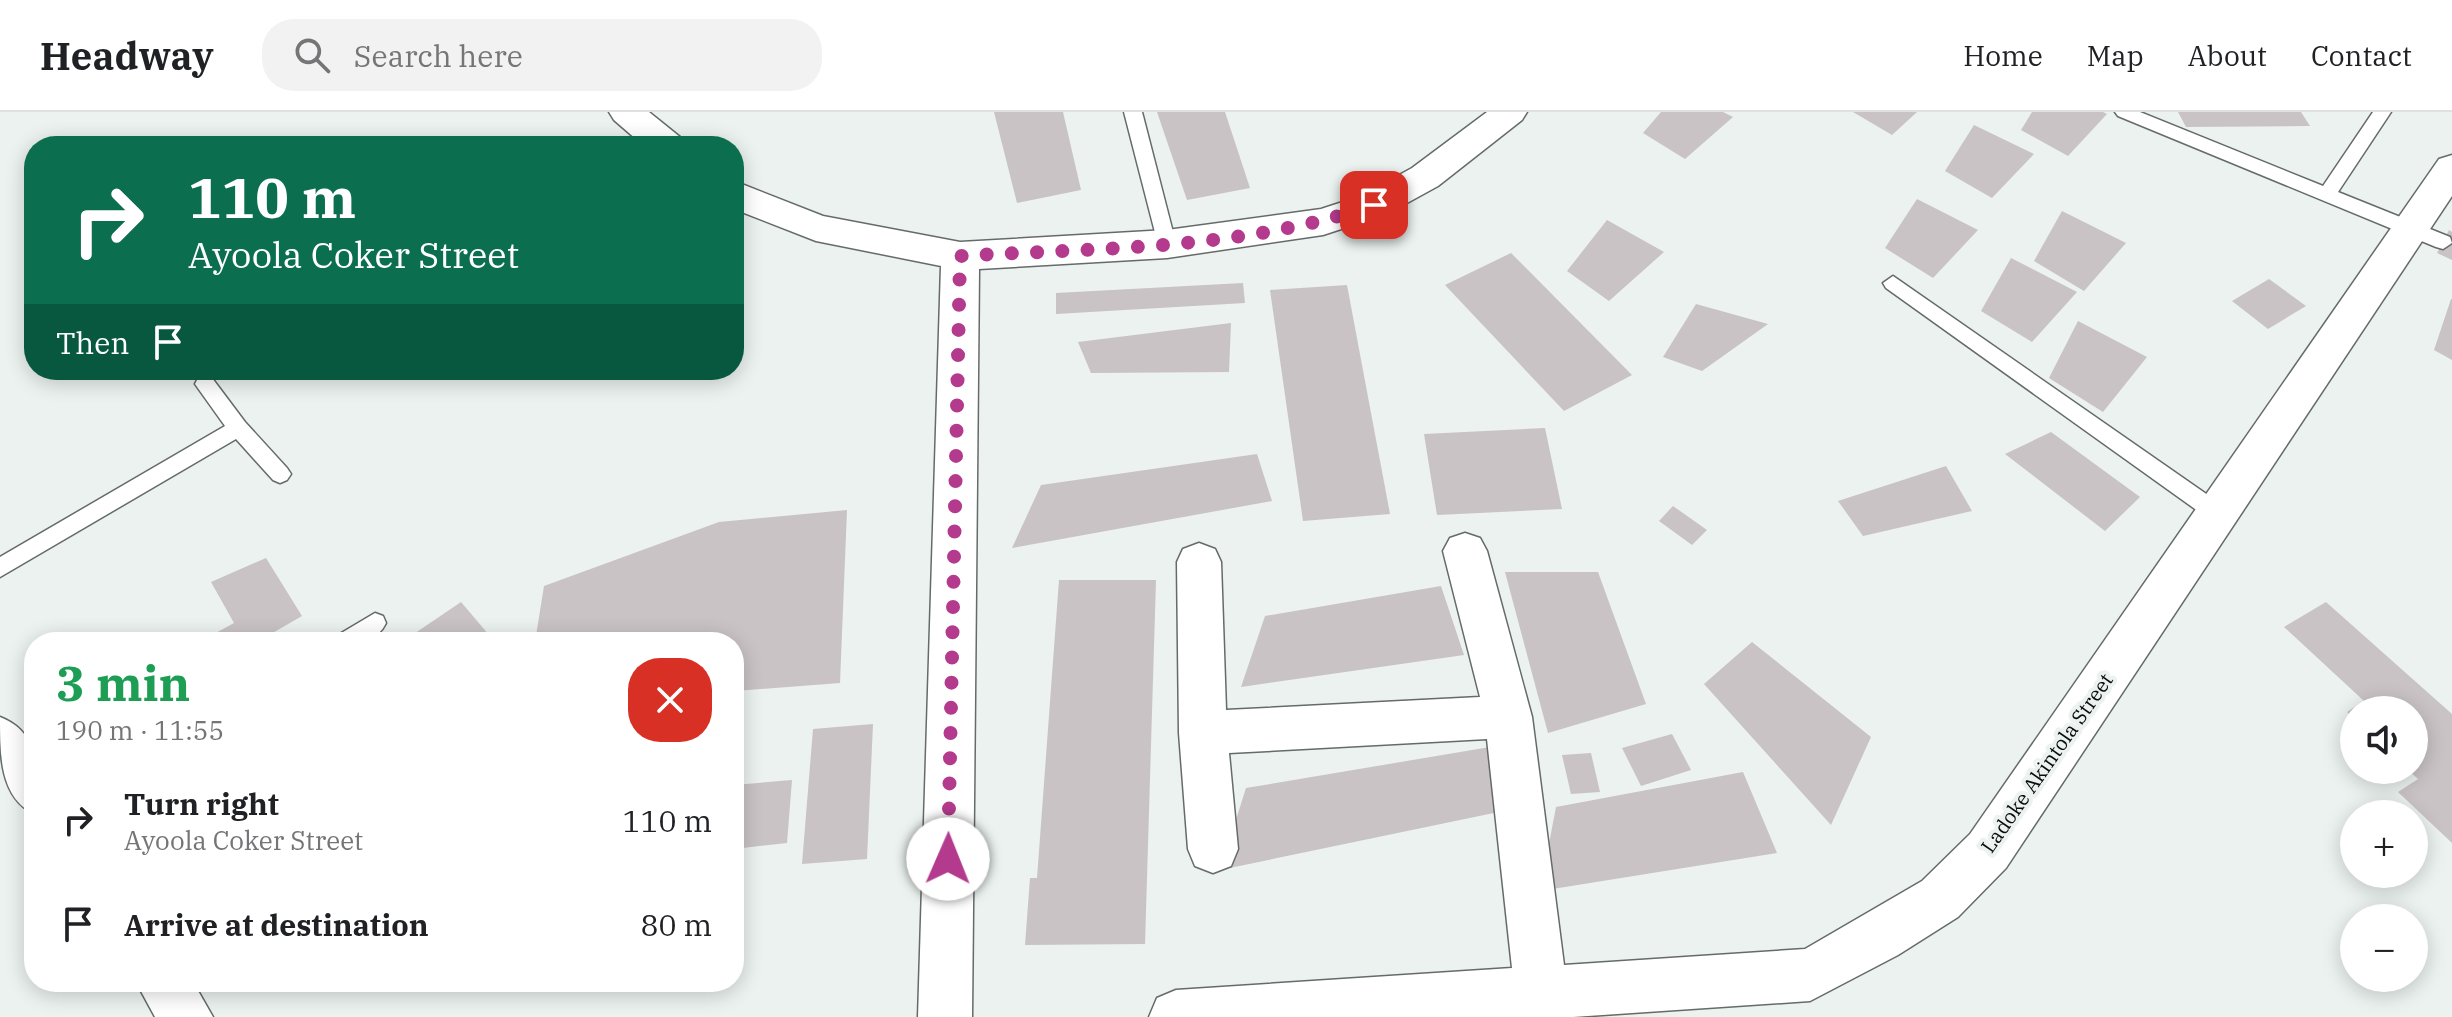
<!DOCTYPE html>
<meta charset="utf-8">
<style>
body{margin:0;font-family:"IBM Plex Serif",serif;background:#f2f2f2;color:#202124;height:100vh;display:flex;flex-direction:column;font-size:30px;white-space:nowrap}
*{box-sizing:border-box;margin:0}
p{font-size:26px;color:#757577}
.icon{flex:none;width:44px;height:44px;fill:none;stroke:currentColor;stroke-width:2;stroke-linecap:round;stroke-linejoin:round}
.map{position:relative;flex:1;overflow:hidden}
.details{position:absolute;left:24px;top:520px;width:720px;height:360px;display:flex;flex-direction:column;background:#fff;border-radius:32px;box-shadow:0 4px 20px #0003}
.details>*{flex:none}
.top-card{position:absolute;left:24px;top:24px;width:720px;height:244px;border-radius:32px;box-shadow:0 4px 20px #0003;background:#0b6e4f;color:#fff;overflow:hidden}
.tools{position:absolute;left:2340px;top:584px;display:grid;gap:16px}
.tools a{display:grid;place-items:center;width:88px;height:88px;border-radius:50%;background:#fff;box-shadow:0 4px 20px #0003;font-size:40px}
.pin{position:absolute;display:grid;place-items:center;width:68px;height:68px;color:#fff;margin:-34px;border-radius:16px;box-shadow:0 4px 12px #0006}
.me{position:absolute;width:88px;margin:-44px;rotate:1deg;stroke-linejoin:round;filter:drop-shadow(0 0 6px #0008)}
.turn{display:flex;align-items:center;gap:28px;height:168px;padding:0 32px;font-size:36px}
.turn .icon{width:104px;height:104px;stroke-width:2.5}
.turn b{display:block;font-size:56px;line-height:68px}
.then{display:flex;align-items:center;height:76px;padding:0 32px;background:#0003;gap:16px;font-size:30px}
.round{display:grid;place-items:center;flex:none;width:84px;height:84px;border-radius:32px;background:#f2f2f2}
.head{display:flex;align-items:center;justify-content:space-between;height:136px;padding:0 32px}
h1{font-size:48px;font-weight:800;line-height:60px;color:#1e9e55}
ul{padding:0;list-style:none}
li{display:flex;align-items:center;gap:24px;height:104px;padding:0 32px}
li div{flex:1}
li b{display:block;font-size:30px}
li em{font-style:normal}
header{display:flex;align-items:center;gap:48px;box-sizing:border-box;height:112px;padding:0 40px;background:#fff;border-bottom:2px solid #e0e0e0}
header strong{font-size:38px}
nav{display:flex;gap:44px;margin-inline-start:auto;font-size:28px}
.search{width:560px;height:72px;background:#f2f2f2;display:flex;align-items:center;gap:20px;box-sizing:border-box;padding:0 28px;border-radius:32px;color:#757577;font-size:30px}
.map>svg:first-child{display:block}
</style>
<header>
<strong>Headway</strong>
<div class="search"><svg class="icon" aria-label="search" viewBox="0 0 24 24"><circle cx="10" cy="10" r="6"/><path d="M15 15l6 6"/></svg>Search here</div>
<nav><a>Home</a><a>Map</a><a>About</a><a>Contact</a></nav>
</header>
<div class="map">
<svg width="2452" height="905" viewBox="0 0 2452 905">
<rect width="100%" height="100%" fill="#ebf2ef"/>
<g fill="#c9c3c6">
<polygon points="994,0 1063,0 1081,78 1017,91"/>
<polygon points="1157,0 1225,0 1250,76 1187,88"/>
<polygon points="1661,0 1723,0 1733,5 1685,47 1643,21"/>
<polygon points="1853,0 1917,0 1892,23"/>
<polygon points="2032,0 2103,0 2107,2 2068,44 2021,18"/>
<polygon points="2178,0 2301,0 2310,14 2186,15"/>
<polygon points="1974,13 2034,42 1992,86 1945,59"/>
<polygon points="1917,87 1978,118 1933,166 1885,136"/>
<polygon points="2062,99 2126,131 2084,179 2034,149"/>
<polygon points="1607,108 1664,140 1609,189 1567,159"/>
<polygon points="2449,118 2452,120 2452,148 2437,141"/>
<polygon points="1511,141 1632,263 1564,299 1445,173"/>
<polygon points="2011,146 2077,180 2032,230 1981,199"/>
<polygon points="2269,167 2306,194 2268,217 2232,189"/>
<polygon points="1243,171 1245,191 1056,202 1056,181"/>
<polygon points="1347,173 1390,402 1303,409 1270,178"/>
<polygon points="2451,187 2452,187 2452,248 2434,238"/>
<polygon points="1696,192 1768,212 1702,259 1663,245"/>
<polygon points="2078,209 2147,245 2103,300 2049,266"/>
<polygon points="1231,211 1229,260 1091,261 1078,230"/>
<polygon points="1545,316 1562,397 1437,403 1424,322"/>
<polygon points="2051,320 2140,385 2105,419 2005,342"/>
<polygon points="1257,342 1272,389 1012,436 1041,373"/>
<polygon points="1946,354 1972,399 1863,424 1838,389"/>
<polygon points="1673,394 1707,418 1692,433 1659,409"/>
<polygon points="847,398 840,571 734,579 734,530 535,530 544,474 719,410"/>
<polygon points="266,446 302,504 257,530 199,530 234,511 211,470"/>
<polygon points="1505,460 1598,460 1646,592 1548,621"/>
<polygon points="1059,468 1156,468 1145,832 1025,833 1030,766 1037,766"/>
<polygon points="1441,474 1464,543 1241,575 1265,504"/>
<polygon points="461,490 495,530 402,530"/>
<polygon points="2326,490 2452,602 2452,731 2398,680 2418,667 2408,658 2414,658 2414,598 2354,598 2354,607 2347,600 2364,589 2284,515"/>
<polygon points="1752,530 1871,625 1831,713 1704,572"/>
<polygon points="873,612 867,747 802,752 813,617"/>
<polygon points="1672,622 1691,658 1641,674 1622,636"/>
<polygon points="1490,635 1513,697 1220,758 1246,676"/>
<polygon points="1591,641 1600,680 1571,682 1562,643"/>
<polygon points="1743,660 1777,741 1540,779 1556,695"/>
<polygon points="792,668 787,731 734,737 734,673"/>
</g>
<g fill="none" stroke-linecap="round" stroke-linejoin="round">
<g stroke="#656b68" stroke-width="3">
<g id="lane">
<polygon points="1124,0 1142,0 1176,132 1174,137 1160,137 1158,132"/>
<polygon points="2115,0 2140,0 2323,74 2373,0 2391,0 2338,80 2450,125 2452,131 2443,137 2436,135 2118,4"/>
<polygon points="1893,164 2225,395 2228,401 2225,407 2217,410 2209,407 1886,176 1883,171"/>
<polygon points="205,264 212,266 245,310 287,356 291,362 287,368 280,371 273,368 236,327 0,465 0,445 225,314 195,272 198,266"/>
<path d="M375 501 383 504 386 511C376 532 355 530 335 530L338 523Z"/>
</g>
</g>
<g stroke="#656b68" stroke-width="3">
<g id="street">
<polygon points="609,0 649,0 680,25 685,34 644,34 614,8"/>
<polygon points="1487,0 1527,0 1522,8 1438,74 1387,102 1323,123 1167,146 979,157 972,905 918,905 941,154 816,129 734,97 734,69 823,104 960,130 1167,118 1321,97 1361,84 1412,56"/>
<polygon points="2452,43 2452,84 2006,756 1958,805 1898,843 1810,889 1573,905 1149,905 1157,886 1176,878 1512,856 1487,627 1229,641 1238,737 1231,754 1213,761 1195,754 1188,737 1179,621 1177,450 1183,437 1199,431 1215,437 1221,450 1226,598 1480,585 1443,439 1450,426 1465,421 1480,426 1487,439 1532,605 1564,853 1805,837 1922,769 1970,722 2439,47"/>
<path d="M0 605C44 622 34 663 34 702 0 685 0 644 0 605Z"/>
<polygon points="136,870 193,870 213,905 155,905"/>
</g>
</g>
<use href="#lane" fill="#fff" fill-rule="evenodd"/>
<use href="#street" fill="#fff" fill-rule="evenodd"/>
</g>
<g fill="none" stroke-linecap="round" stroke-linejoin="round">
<path stroke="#b33a8d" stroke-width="14" stroke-dasharray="0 25.2" d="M948 747 960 144C1098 136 1243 138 1374 93"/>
</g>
<g text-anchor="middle" stroke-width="8" stroke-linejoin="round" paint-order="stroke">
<g font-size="20" fill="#0a0c0b" stroke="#ebf2ef">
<text transform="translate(2047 651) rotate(-55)" y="7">Ladoke Akintola Street</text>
</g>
</g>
</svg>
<div class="tools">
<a><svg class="icon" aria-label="sound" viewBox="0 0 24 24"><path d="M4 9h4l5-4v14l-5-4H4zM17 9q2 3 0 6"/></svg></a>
<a>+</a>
<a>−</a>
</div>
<div class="pin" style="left:1374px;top:93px;background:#d93025"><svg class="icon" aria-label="arrive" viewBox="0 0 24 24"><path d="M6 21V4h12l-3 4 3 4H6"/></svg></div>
<svg class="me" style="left:948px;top:747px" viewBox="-20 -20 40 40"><circle r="19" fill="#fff"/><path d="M0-13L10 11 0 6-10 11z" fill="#b33a8d"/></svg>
<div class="top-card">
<div class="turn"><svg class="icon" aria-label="right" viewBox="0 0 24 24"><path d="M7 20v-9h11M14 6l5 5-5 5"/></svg><div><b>110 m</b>Ayoola Coker Street</div></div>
<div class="then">Then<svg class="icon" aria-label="arrive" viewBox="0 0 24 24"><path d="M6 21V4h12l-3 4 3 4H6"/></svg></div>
</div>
<section class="details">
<div class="head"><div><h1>3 min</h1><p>190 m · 11:55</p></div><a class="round" style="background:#d93025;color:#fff"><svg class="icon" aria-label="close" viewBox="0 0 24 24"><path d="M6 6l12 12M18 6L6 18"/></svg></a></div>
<ul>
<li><svg class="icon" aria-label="right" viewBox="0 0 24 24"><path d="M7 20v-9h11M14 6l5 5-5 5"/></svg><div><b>Turn right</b><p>Ayoola Coker Street</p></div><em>110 m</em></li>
<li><svg class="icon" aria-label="arrive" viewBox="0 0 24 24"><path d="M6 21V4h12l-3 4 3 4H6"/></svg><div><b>Arrive at destination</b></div><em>80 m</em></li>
</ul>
</section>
</div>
